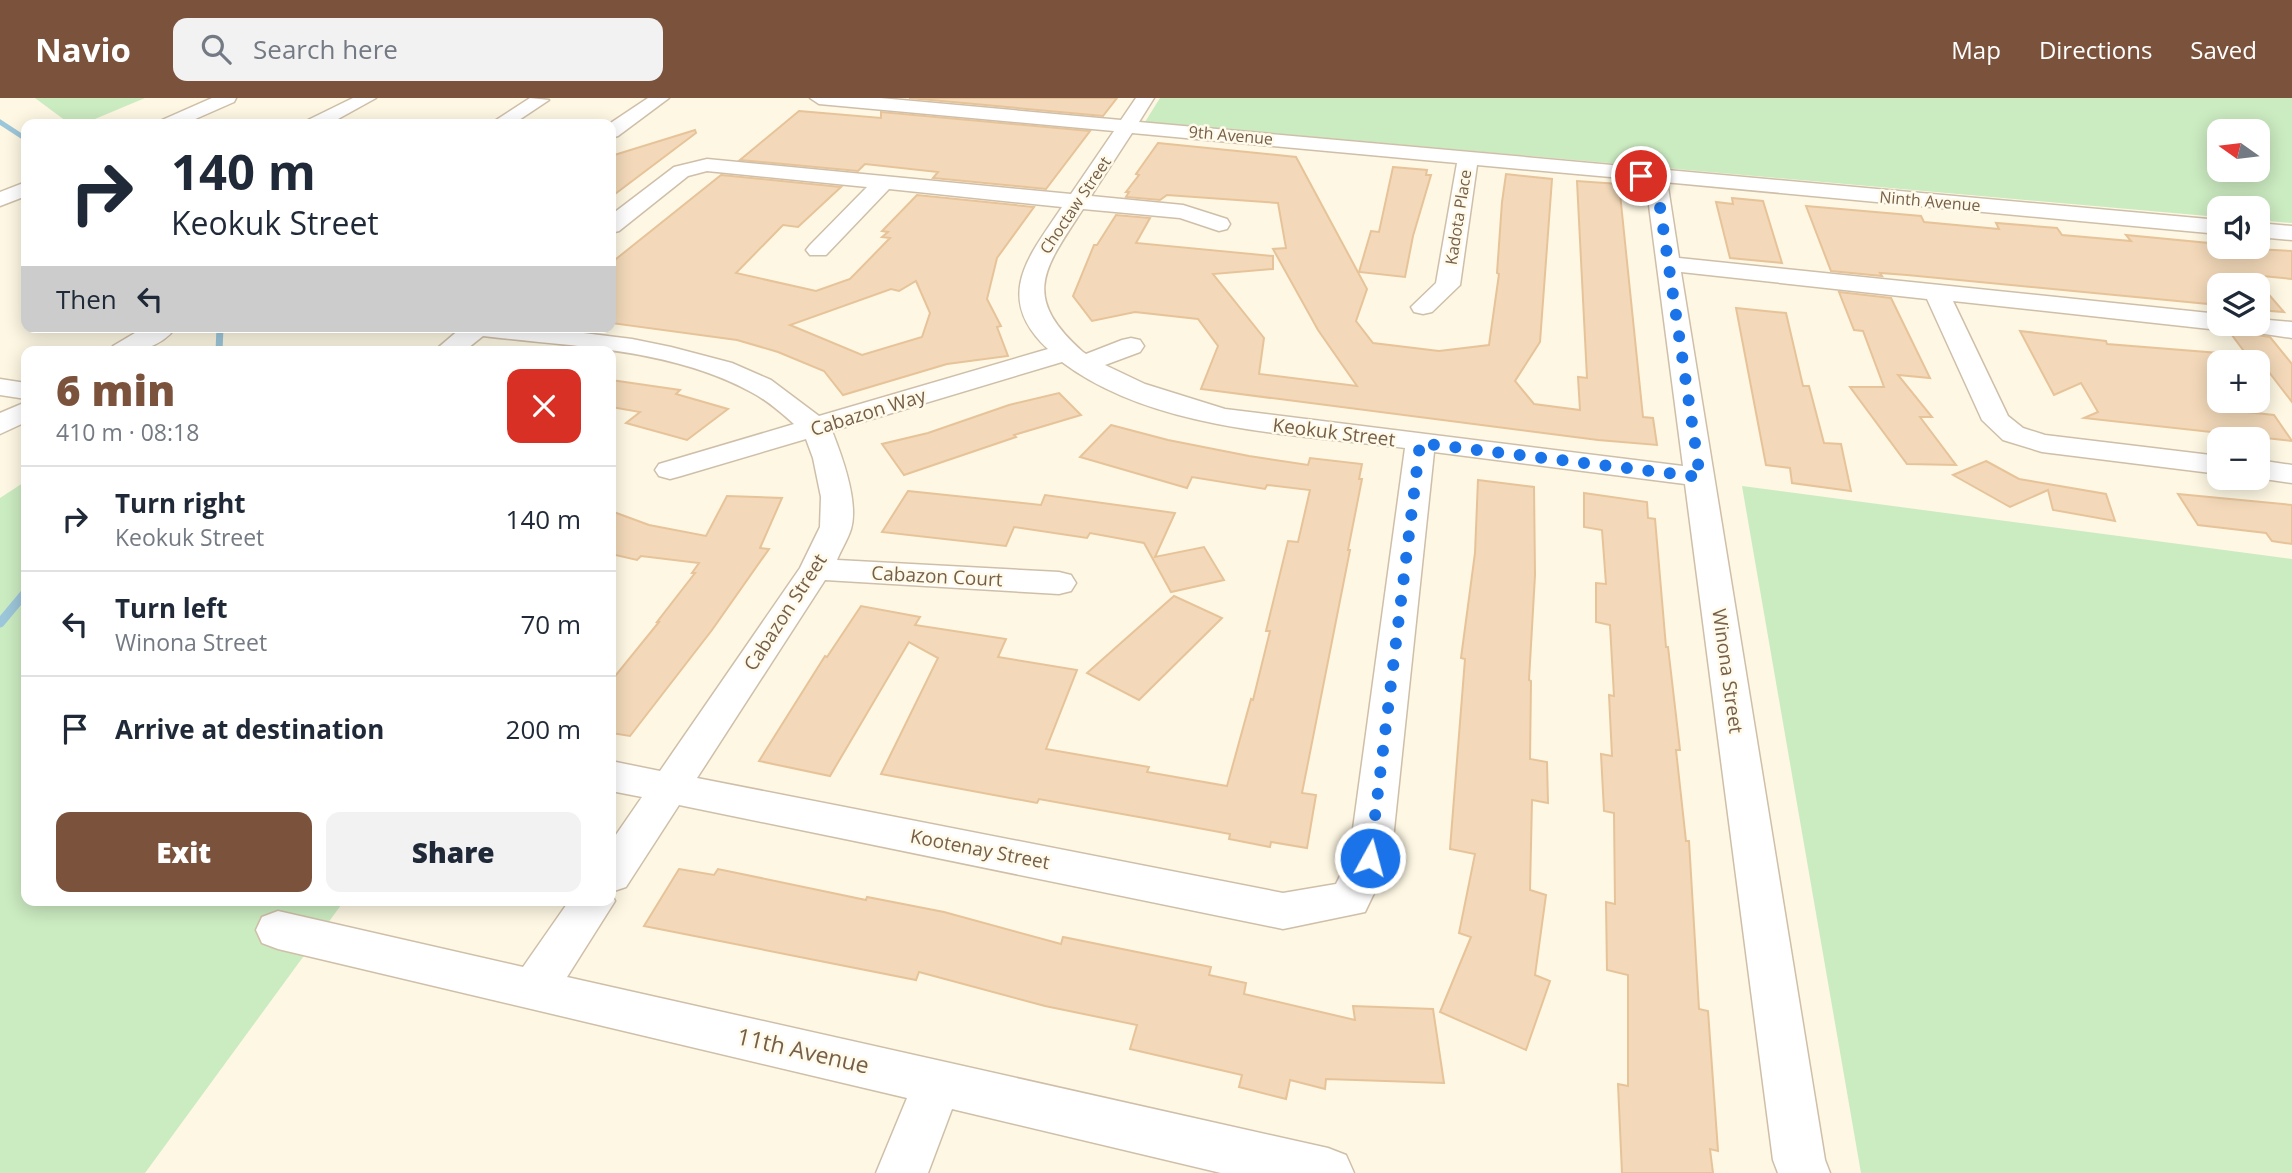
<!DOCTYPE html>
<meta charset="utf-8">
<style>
body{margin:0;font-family:"Open Sans",sans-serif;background:#f2f2f3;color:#1f2937;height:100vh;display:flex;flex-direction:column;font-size:26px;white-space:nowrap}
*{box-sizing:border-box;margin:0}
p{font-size:23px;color:#747a83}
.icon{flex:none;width:38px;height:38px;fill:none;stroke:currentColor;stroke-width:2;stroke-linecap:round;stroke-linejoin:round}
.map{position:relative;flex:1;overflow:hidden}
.drawer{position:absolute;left:21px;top:248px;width:595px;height:560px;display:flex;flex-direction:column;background:#fff;border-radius:14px;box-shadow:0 4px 18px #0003}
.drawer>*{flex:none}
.hud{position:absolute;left:21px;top:21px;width:595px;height:214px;border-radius:14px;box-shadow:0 4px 18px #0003;background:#fff;color:#1f2937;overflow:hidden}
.needle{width:46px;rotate:284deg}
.fabs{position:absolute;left:2207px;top:21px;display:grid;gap:14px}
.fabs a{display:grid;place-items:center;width:63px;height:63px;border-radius:14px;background:#fff;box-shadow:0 4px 18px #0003;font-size:35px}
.pin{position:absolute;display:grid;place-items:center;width:60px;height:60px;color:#fff;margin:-30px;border:4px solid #fff;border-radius:50%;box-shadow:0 2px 7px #0007}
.me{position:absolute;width:77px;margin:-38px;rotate:7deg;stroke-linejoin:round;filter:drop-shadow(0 0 5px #0008)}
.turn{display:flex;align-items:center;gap:24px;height:147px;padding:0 35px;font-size:32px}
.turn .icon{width:91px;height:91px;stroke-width:2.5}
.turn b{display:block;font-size:49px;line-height:60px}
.then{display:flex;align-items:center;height:66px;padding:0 35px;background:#0003;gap:14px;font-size:26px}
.round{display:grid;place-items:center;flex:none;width:74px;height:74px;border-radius:14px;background:#f2f2f3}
.overview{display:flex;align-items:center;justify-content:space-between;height:119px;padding:0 35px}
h1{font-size:42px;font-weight:800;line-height:52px;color:#7b523c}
.button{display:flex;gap:14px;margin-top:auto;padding:14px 35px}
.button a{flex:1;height:80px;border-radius:14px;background:#7b523c;color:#fff;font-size:28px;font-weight:800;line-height:80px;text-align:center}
.button a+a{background:#f2f2f3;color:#1f2937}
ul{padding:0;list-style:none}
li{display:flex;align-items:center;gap:21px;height:105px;padding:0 35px;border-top:2px solid #e0e1e3}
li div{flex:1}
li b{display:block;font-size:26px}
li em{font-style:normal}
header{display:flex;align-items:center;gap:42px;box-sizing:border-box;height:98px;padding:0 35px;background:#7b523c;color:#fff}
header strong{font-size:33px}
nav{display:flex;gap:38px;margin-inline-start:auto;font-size:24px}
.search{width:490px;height:63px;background:#f2f2f3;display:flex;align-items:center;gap:18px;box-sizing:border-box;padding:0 24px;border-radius:14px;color:#747a83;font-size:26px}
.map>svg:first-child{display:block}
</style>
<header>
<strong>Navio</strong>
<div class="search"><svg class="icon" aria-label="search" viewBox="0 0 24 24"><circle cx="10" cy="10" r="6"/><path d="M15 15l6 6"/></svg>Search here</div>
<nav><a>Map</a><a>Directions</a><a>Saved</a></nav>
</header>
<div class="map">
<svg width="2292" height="1075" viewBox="0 0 2292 1075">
<rect width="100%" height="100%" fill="#fdf7e3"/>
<g fill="#cbebc1" fill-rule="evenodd">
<polygon points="35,0 145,0 83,26 70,26"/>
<path d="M1160 0H2292V125L2258 122V110H2219V119L1145 24ZM2219 33H2258V72H2219Z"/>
<polygon points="26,383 26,803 344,803 145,1075 0,1075 0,400"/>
<polygon points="1742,388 2292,461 2292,1075 1861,1075"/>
</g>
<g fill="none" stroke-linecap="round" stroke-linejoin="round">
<polyline stroke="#9cc6d9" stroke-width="5" points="0,24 26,41"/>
<polyline stroke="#9cc6d9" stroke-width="7" points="219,254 220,229"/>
<polyline stroke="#9cc6d9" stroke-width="9" points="0,525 26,494"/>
</g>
<g fill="#f3d9b9" stroke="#e7c399" stroke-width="2" fill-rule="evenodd">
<polygon points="909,0 1117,0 1103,18"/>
<polygon points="799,13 881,20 881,14 1090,33 1046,91 933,80 938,74 865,66 858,73 740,62"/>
<polygon points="695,32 696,35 611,99 611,58"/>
<polygon points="1158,45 1296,59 1367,191 1356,223 1373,245 1439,253 1489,247 1499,176 1497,175 1502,104 1506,76 1552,81 1540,244 1515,283 1534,306 1580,312 1578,279 1587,280 1577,83 1619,86 1643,319 1653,320 1657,347 1598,342 1201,291 1218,248 1198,221 1135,214 1092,223 1073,198 1094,147 1097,147 1116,117 1150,120 1136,145 1273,158 1273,171 1213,176 1264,240 1259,276 1357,288 1318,232 1273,151 1286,150 1278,105 1167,97 1160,102 1126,99 1129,94 1126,94 1139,77 1136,76"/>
<polygon points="1393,69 1427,72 1426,77 1431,77 1413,138 1405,179 1359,174 1371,133 1379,134"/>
<path d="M721 77 841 89 798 129 783 127 736 175 816 193 850 181 890 140 882 139 888 134 882 133 917 97 1034 109 997 160 987 201 1001 228 997 229 1008 258 947 266 843 297 824 273 778 254 737 242 611 225V165ZM916 183 930 215 922 239 862 257 790 227 891 191 899 193Z"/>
<polygon points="1732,100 1763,103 1782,165 1730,160 1716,104 1733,106"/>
<polygon points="1806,108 1921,118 1924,124 1999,131 1996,125 2057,130 2062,137 2131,143 2126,137 2219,146 2219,149 2292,153 2292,181 2252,177 2284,214 2258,212 2258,187 2219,187 2219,213 2213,213 2208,206 1907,177 1880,175 1882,178 1831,173"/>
<polygon points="1839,194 1891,200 1930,280 1898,277 1932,319 1920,319 1956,367 1907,366 1850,289 1884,289 1863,233 1854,232"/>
<polygon points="1736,210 1786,215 1803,288 1809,288 1824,345 1841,346 1851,393 1792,385 1790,370 1766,367"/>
<polygon points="2020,233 2106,243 2107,246 2219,255 2219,311 2274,317 2292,343 2084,320 2098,314 2081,285 2054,297"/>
<polygon points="2229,233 2270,239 2292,266 2292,304 2265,269 2252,264"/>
<polygon points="611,282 680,292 676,296 728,311 687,342 626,325 640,314 611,309"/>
<polygon points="1059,295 1081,317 1014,337 1016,339 904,377 882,346 928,335 1009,307"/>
<polygon points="1111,327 1168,342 1249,358 1308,367 1310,360 1362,366 1359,381 1362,381 1348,452 1350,452 1302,695 1316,697 1307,750 1271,744 1270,749 1229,741 1230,736 1150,721 1039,701 1037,705 881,676 938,560 909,544 830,678 759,663 825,558 827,559 861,508 920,519 915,527 1006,541 998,559 1077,572 1046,651 1149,669 1147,674 1227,688 1251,601 1253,602 1270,533 1266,533 1288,443 1298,444 1310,392 1267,387 1265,391 1192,379 1187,390 1080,359"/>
<polygon points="1986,363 2019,381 2106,396 2115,423 2053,412 2048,392 2010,409 1953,377"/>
<polygon points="1478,382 1534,389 1535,477 1529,582 1531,583 1530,661 1547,664 1548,705 1532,702 1530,792 1546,797 1535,877 1550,883 1526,952 1440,914 1471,839 1459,835 1475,756 1450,751 1465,561 1461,560 1475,455"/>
<polygon points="908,393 1041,407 1045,397 1175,415 1155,459 1204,449 1224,482 1171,494 1144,445 1090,435 1087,440 1014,429 1006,448 882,434"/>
<polygon points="1584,395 1647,404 1648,420 1655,421 1666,549 1668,549 1680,652 1676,652 1686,743 1689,743 1699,911 1708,913 1718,1053 1710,1051 1713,1075 1622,1075 1618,986 1628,988 1628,877 1607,872 1606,804 1615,806 1614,715 1604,713 1601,656 1612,658 1609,597 1614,598 1610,527 1596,524 1596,485 1606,486 1602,432 1584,429"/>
<polygon points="2178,396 2292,407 2292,446 2272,443 2266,435 2198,427"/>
<polygon points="727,398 782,400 760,450 769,451 712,532 630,638 611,635 611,583 659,524 657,524 695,475 692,475 699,465 641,458 637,462 611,456 611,413 649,427 706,438"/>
<polygon points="1174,498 1222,520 1139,602 1087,575"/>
<polygon points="679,771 714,777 718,771 866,802 867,799 944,814 1061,846 1063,839 1211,869 1209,877 1246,885 1244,896 1355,922 1353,908 1433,911 1444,985 1326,981 1325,991 1290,982 1286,1001 1239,989 1242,977 1130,951 1137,927 1045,908 919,874 916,882 644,828"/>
</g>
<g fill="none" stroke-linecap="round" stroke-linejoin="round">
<g stroke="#cfbfa9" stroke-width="3">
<g id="minor">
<polygon points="212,0 236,0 234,4 184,26 159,26 162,22"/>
<polygon points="353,0 376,0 329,26 305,26 308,22"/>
<polygon points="530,0 549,2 513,26 490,26"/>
<polygon points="648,0 669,0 618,38 611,40 609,26"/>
<path d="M810 0H880L1121 22 1136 0H1154L1139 24 2219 122V136L1664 84 1668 89 1679 160 2219 216V226H2258V221L2292 224V240L2225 230 2219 232 1953 203 2008 318 2023 330 2045 337 2219 358V376L2042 354 2003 342 1982 322 1927 201 1681 174 1825 1062 1830 1075H1778L1773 1062 1685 386 1434 354 1391 760 1365 814 1283 831 679 707 626 789 611 794V744L642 699 611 693V663L660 673 800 470 820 429 821 399 813 360 806 341 681 378 670 381 659 378 655 372 659 366 794 326C780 314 767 302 751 294 671 250 571 249 483 238L463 254H433L460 231 458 229H535L632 241 671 249 732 265 771 282 819 318 1048 251C992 199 1030 157 1062 109L889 91 826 157H810L806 152 810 147 867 89 707 73 688 78 619 133 611 135V117L674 69 707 61 1071 96 1114 33 819 6ZM1132 35 1457 65 1436 185 1411 209 1414 214 1423 216 1432 214 1460 187 1477 67 1633 81 1647 92 1683 368 1225 311 1145 286 1105 267 1140 254 1144 248 1140 242 1131 240 1122 242 1086 256 1083 254C1020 198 1044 171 1083 111L1180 120 1219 133 1227 131 1230 126 1227 121 1183 107 1091 98ZM1062 264C1154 333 1294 336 1405 350L1349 760 1336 786 1283 795 697 680 825 482 1059 496 1071 493 1076 485 1071 477 1059 474 837 462C841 452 848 441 851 431 859 404 842 358 832 333Z"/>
<polygon points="26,84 26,98 0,108 0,94"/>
<polygon points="2258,125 2292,128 2292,142 2258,139"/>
<path d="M145 229H176C160 252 133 254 109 254L113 248Z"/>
<polygon points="0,281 26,285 26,301 0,297"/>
<polygon points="26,304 26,324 0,336 0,315"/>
<polygon points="2258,362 2292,367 2292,385 2257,380"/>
<polygon points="611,795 615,803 567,879 1328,1050 1346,1057 1354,1075 1221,1075 952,1011 928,1075 876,1075 907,1000 278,851 262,845 256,832 262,819 278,813 523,869 569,803 611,803"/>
</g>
</g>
<use href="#minor" fill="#fff" fill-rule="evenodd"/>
</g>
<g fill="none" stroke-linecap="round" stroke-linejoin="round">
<polyline stroke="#1a73e8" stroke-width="12" stroke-dasharray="0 21.6" points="1370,760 1420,345 1700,379 1657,89 1641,78"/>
</g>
<g text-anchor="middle" stroke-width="5" stroke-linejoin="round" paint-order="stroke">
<g font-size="16" fill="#765f48" stroke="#fffaea">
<text transform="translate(1231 37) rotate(5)" y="6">9th Avenue</text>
<text transform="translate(1930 103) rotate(5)" y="6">Ninth Avenue</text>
<text transform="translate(1075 107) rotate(-56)" y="6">Choctaw Street</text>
<text transform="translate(1458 119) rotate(-81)" y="6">Kadota Place</text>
</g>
<g font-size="19" fill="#765f48" stroke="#fffaea">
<text transform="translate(868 314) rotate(-17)" y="7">Cabazon Way</text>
<text transform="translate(1334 334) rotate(7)" y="7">Keokuk Street</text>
<text transform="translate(937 478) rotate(3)" y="7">Cabazon Court</text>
<text transform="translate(785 514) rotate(-57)" y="7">Cabazon Street</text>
<text transform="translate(1728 573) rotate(82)" y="7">Winona Street</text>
<text transform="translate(980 751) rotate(11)" y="7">Kootenay Street</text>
</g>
<g font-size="23" fill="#765f48" stroke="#fffaea">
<text transform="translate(803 953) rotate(13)" y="8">11th Avenue</text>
</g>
</g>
</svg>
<div class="fabs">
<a><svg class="needle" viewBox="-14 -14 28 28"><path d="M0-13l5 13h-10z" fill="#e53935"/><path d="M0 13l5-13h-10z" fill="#747a83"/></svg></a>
<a><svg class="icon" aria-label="sound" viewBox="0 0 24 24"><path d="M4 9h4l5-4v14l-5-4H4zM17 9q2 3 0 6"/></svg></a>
<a><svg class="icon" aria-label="layers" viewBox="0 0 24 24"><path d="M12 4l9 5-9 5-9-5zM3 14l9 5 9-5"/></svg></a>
<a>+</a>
<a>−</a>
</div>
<div class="pin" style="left:1641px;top:78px;background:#d93025"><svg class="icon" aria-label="arrive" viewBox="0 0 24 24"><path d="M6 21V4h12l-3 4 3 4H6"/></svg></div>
<svg class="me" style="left:1370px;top:760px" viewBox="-20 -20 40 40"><circle r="17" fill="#1a73e8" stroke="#fff" stroke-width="3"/><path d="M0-11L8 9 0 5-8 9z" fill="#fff"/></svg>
<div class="hud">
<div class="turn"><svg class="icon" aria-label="right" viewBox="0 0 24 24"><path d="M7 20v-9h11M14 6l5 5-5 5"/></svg><div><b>140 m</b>Keokuk Street</div></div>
<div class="then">Then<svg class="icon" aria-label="left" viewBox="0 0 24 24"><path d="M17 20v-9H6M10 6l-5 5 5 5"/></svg></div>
</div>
<section class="drawer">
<div class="overview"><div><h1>6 min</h1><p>410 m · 08:18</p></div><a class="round" style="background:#d93025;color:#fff"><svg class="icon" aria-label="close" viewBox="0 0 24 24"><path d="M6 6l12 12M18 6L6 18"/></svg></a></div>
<ul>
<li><svg class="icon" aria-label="right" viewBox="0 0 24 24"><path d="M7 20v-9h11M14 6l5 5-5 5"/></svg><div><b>Turn right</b><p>Keokuk Street</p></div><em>140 m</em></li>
<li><svg class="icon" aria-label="left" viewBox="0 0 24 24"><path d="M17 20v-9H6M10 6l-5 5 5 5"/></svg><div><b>Turn left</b><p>Winona Street</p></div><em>70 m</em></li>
<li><svg class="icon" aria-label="arrive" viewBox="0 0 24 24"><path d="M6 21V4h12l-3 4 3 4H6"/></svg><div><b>Arrive at destination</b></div><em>200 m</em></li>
</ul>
<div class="button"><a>Exit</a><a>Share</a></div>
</section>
</div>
